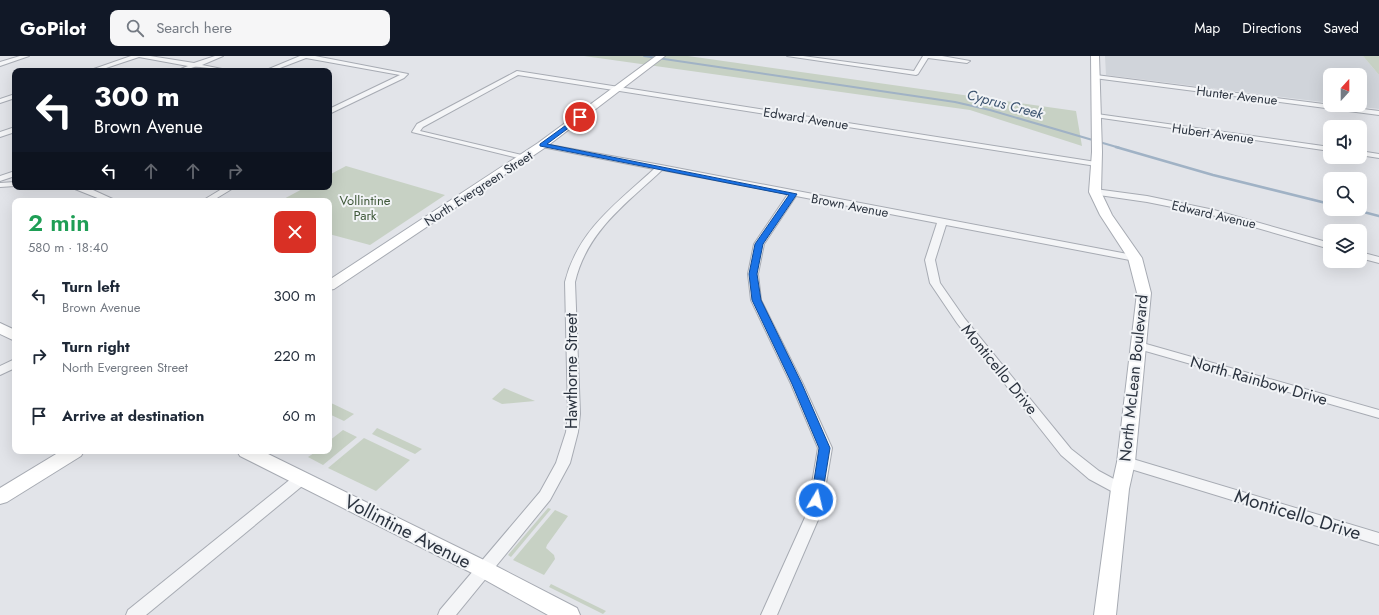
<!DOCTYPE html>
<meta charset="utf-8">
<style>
body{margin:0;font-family:Jost,sans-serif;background:#f6f6f7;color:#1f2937;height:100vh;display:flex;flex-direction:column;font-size:15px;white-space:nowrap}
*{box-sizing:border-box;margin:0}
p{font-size:13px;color:#747a83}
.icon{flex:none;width:22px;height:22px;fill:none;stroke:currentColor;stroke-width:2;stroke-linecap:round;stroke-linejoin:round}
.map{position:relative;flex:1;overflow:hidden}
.side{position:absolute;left:12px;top:142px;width:320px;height:256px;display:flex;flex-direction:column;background:#fff;border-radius:8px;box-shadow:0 4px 16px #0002}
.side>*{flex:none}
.banner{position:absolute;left:12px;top:12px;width:320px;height:122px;border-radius:8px;box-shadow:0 4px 16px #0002;background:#111827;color:#fff;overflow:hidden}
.needle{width:26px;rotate:21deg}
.controls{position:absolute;left:1323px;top:12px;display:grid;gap:8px}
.controls a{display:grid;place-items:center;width:44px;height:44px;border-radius:8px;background:#fff;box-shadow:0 4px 16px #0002;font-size:20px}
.pin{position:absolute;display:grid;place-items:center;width:34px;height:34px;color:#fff;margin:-17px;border:2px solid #fff;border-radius:50%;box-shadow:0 1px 4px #0007}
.me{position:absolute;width:44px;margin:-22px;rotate:9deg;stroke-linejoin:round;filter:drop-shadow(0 0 3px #0008)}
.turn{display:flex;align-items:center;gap:14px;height:84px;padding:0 16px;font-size:18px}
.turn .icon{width:52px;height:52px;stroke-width:2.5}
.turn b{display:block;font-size:28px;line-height:34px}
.lanes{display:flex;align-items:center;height:38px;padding:0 16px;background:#0003;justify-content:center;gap:20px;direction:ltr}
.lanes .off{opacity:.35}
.round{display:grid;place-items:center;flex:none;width:42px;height:42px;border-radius:8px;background:#f6f6f7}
.overview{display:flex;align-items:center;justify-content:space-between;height:68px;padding:0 16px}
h1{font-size:24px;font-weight:600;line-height:30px;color:#1e9e55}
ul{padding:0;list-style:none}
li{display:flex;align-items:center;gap:12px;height:60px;padding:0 16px}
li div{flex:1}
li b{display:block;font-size:15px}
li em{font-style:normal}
header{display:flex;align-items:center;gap:24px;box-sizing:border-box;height:56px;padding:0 20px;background:#111827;color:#fff}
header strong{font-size:19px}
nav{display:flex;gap:22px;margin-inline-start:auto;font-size:14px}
.search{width:280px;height:36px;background:#f6f6f7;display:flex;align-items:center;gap:10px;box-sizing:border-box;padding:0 14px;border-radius:8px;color:#747a83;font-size:15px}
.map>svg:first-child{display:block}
</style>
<header>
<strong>GoPilot</strong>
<div class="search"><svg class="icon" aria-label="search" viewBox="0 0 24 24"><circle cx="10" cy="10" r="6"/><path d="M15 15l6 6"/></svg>Search here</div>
<nav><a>Map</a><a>Directions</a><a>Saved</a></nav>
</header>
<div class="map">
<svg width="1379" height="559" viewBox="0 0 1379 559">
<rect width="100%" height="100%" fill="#e2e4e9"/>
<polygon fill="#d0d4da" points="1105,0 1363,0 1379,19 1379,53 1345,49 1360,49 1360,19 1330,19 1330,47 1106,19"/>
<g fill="#c7d1c4">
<polygon points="584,0 688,0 1076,55 1082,90 970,54"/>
<polygon points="1363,0 1379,0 1379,19"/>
<polygon points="346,110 445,139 370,189 329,178 329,145 280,145 306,131 329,131 329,119"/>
<polygon points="504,332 535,345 502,348 492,343"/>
<polygon points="329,346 354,358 344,365 329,358"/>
<polygon points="377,372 422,393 415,398 372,378"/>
<polygon points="343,374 357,381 323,409 308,401 317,395 329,395 329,385"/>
<polygon points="364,382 410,404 376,435 328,412"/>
<polygon points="548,452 551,453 511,501 508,499"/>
<polygon points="555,454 568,460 547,489 546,492 554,499 555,503 544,519 513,504"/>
<polygon points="551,528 606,555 603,558 549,531"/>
</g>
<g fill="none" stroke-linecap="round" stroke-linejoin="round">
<polyline stroke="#a0b2c5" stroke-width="2" points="644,0 955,46 990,54 1120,92"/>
<g stroke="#a0b2c5" stroke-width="2.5">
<polyline points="1116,91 1213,119 1330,148"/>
<polyline points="1352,153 1379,160"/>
</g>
<g stroke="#a7abb3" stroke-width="2">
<g id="street">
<polygon points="20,0 29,0 0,10 0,6"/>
<path d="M131 0H150L194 7 215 0H223L202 9 232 15C222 15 202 10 194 11 188 13 183 15 176 15L188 10 139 1 97 15H88Z"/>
<polygon points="300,0 315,0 408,18 404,22 329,58 329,53 400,19 306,2 272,15 264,15"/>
<polygon points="787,0 803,0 914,15 923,0 942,0 970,5 967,7 928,2 918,18 916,19"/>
<polygon points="517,15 1096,106 1100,108 1096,110 518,19 423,71 420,75 526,100 526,104 412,76 417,68"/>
<polygon points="1096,19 1379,55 1379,59 1094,22 1094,20"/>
<polygon points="15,38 15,42 0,47 0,43"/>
<polygon points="1097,58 1330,91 1330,95 1095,61 1095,59"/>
<polygon points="15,71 15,76 0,81 0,76"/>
<path d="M539 87 661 109 1138 200 1140 202 1138 204 1135 205 946 169 935 204 940 227 965 263 1071 393 1099 415 1125 429 1127 433 1125 437 1120 438 1115 437 1089 423 1061 399 957 267 930 227 925 204 937 167 796 140 764 188 758 218 761 244 803 328 832 392 821 457 777 559H761L807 457 818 392 791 328 751 244 748 218 754 188 788 138 662 114C626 148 587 175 575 226L580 358 578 376 570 407 550 444 456 559H438L440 554 540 436 556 407 566 376 568 358 565 226C578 174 617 147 654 113L542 91H539Z"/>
<polygon points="1360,95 1379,98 1379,102 1360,99"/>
<polygon points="15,115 15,120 0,125 0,120"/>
<polygon points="15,126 15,130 0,131 0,127"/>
<polygon points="70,131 99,131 93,134 117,145 105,145"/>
<polygon points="225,131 235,131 212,145 202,145"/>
<polygon points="1095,133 1147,140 1214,154 1330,187 1330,193 1212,159 1147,146 1092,138 1092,134"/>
<polygon points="1360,196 1379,201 1379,207 1360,202"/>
<polygon points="1139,286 1379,354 1379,362 1135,292 1133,290"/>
<polygon points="15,303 15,312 0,319 0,310"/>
<polygon points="1126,401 1379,477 1379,489 1121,410 1119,406 1121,402"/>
<polygon points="302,417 307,418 309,422 307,426 146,559 126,559 128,554 297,418"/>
</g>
</g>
<g stroke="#a7abb3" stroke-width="2">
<g id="secondary">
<polygon points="656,0 665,0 546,91 334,233 329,234 329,224 538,87"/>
<polygon points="1091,0 1099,0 1102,96 1101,136 1112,159 1142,202 1151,237 1135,406 1129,433 1116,559 1094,559 1111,433 1117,406 1137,237 1128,202 1100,159 1089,136 1092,96"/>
<polygon points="0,267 15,274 15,285 0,278"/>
<polygon points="61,395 84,395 81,400 7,446 0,448 0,432"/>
<polygon points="237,395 262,395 492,508 577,552 580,559 548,559 478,520 240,400"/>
</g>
</g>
<use href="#street" fill="#f4f5f7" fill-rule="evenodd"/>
<use href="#secondary" fill="#fff" fill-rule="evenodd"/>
</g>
<polygon fill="#1a73e8" stroke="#114b97" points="580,59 582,62 547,88 797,138 763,188 757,218 761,244 802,328 830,392 821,447 812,447 811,444 819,392 792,328 752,244 749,218 755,188 789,139 540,90 540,88"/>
<g text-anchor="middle" stroke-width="4" stroke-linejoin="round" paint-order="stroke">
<g font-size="13" fill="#2b333f" stroke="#f1f3f6">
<text transform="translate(1237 39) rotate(7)" y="5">Hunter Avenue</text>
<text transform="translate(806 62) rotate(9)" y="5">Edward Avenue</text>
<text transform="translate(1213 77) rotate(8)" y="5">Hubert Avenue</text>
<text transform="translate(478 132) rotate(-33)" y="5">North Evergreen Street</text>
<text transform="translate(850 149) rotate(11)" y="5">Brown Avenue</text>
<text transform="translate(1214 158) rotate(13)" y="5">Edward Avenue</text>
</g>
<g font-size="13" fill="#40593a" stroke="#f1f3f6">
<text x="365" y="149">Vollintine<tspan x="365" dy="15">Park</tspan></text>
</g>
<g font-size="14" font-style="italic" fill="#3a526e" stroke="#f1f3f6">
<text transform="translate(1005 48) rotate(15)" y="5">Cyprus Creek</text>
</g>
<g font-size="16" fill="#2b333f" stroke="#f1f3f6">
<text transform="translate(1000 313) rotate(51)" y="6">Monticello Drive</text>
<text transform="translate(571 315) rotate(-90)" y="6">Hawthorne Street</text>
<text transform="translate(1133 322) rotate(-84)" y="6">North McLean Boulevard</text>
<text transform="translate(1259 324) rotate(16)" y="6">North Rainbow Drive</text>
</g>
<g font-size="19" fill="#2b333f" stroke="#f1f3f6">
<text transform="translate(1298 458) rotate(17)" y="7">Monticello Drive</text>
<text transform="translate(408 475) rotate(27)" y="7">Vollintine Avenue</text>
</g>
</g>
</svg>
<div class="controls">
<a><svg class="needle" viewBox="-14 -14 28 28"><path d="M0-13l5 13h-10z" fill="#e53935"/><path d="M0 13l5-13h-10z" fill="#747a83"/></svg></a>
<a><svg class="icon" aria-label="sound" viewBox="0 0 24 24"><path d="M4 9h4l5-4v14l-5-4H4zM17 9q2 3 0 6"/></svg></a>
<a><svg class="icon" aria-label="search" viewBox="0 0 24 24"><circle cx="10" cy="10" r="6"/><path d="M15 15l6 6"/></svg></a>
<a><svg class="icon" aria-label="layers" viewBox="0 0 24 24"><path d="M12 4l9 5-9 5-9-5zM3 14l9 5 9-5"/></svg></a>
</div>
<div class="pin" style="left:580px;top:61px;background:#d93025"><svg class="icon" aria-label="arrive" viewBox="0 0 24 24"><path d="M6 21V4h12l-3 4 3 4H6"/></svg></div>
<svg class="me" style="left:816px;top:444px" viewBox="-20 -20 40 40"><circle r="17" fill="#1a73e8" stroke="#fff" stroke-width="3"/><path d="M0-11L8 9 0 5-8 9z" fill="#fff"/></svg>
<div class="banner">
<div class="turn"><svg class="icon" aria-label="left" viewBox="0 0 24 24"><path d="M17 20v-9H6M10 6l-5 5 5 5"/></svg><div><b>300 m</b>Brown Avenue</div></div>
<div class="lanes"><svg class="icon" aria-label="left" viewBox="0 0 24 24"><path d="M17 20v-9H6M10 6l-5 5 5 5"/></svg><svg class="icon off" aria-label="ahead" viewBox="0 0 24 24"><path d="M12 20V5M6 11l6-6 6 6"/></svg><svg class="icon off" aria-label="ahead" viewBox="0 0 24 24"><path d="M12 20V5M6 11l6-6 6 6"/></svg><svg class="icon off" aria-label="right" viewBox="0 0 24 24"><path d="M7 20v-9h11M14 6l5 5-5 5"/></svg></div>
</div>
<section class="side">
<div class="overview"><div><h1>2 min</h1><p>580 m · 18:40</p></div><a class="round" style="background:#d93025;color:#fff"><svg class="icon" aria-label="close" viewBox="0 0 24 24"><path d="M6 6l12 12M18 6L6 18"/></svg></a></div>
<ul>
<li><svg class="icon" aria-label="left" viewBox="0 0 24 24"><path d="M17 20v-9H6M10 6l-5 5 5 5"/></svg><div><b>Turn left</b><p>Brown Avenue</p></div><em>300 m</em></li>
<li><svg class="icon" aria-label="right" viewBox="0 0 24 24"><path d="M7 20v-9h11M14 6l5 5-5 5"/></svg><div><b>Turn right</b><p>North Evergreen Street</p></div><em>220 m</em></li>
<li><svg class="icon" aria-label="arrive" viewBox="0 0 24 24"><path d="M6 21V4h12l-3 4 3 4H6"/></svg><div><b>Arrive at destination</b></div><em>60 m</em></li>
</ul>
</section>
</div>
